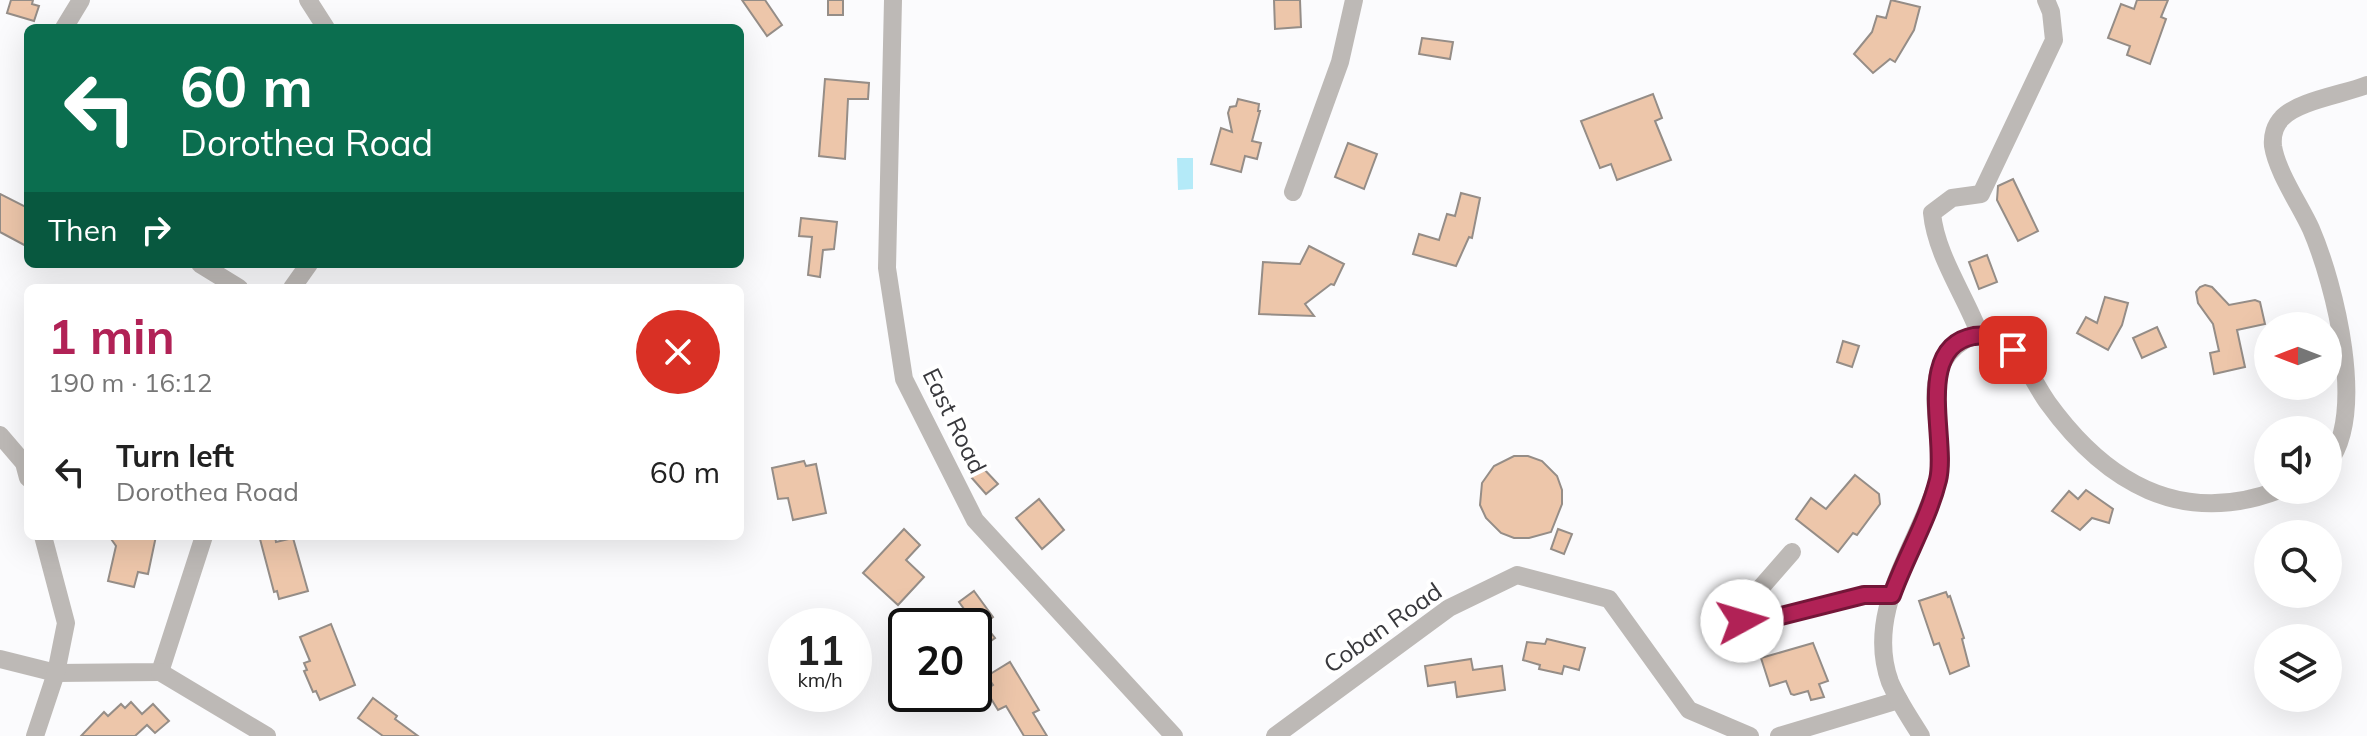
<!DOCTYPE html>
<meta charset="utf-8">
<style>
body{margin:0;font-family:Mulish,sans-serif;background:#f2f2f2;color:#222;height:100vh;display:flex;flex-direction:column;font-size:30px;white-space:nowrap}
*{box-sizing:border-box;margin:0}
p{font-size:26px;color:#767676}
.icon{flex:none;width:44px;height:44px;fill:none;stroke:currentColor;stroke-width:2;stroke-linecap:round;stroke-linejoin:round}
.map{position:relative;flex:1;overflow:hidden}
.side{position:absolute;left:24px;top:284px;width:720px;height:256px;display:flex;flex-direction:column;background:#fff;border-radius:12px;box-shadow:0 8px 32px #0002}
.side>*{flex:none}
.guide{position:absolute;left:24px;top:24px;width:720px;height:244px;border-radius:12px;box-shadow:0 8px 32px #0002;background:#0b6e4f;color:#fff;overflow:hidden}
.needle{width:52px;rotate:270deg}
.controls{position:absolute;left:2254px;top:312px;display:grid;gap:16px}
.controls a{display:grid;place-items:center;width:88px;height:88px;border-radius:50%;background:#fff;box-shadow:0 8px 32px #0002;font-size:40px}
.speed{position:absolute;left:768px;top:608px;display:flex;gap:16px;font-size:40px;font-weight:700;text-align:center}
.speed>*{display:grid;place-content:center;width:104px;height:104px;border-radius:50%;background:#fff;box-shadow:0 8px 32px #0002;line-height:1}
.speed small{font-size:20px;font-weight:400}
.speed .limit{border:4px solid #111;border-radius:12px;background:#fff;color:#111}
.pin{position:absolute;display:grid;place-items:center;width:68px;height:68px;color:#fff;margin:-34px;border-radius:16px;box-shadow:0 4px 12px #0006}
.me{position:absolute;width:88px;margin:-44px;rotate:84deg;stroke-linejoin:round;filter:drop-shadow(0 0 6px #0008)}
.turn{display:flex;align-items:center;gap:28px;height:168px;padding:0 24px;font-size:36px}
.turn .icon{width:104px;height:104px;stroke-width:2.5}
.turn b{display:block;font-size:56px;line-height:68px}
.then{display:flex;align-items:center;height:76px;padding:0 24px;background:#0003;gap:16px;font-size:30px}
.round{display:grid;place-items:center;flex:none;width:84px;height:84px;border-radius:42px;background:#f2f2f2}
.head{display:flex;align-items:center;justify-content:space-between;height:136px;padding:0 24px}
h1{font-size:48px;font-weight:700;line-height:60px;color:#b12256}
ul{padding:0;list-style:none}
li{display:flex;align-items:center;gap:24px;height:104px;padding:0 24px}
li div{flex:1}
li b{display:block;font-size:30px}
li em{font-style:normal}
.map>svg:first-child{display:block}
</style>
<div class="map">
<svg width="2367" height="736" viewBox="0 0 2367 736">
<rect width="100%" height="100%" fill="#fbfbfd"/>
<polygon fill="#b4eaf8" points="1177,158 1193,158 1193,189 1178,190"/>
<g fill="#edc6aa" stroke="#958d87" stroke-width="2">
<polygon points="11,0 33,0 32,4 39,6 34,21 7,13"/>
<polygon points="742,0 765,0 782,25 767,36"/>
<rect x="828" y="0" width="15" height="15"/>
<polygon points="1274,0 1300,0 1301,27 1275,29"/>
<polygon points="1891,0 1920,7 1914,30 1895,62 1890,59 1873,73 1854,54 1872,32 1877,16 1886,18"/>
<polygon points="2137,0 2168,0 2161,17 2166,19 2150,64 2127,55 2130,46 2108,38 2121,4 2134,9"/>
<polygon points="1422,38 1453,42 1450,59 1419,54"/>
<polygon points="825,79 869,83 868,99 848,99 845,159 819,156"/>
<polygon points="1653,94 1662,118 1655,121 1671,160 1617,180 1611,164 1600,168 1581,121"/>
<polygon points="1238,99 1259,104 1258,111 1260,111 1252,141 1261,143 1257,159 1245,156 1241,172 1211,164 1221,128 1232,132 1228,113 1230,107 1236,106"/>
<polygon points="1348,143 1377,154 1364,189 1335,177"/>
<polygon points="2013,179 2038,231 2018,241 1997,200 1998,186"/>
<polygon points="1461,193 1480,198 1472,238 1469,237 1456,266 1413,254 1419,234 1439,240 1447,214 1455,216"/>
<polygon points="0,194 28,208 28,247 0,232"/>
<polygon points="801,218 837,222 834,249 823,250 820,277 808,275 812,237 799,236"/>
<polygon points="1309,246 1344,264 1334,285 1331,284 1305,304 1314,316 1259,314 1263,262 1300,264"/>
<polygon points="1987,255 1997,282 1979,289 1969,262"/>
<polygon points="2205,285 2212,287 2229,305 2255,300 2260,302 2265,324 2237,330 2245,367 2214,374 2210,353 2219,351 2213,324 2198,303 2196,292 2200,287"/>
<polygon points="2105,297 2128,303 2122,325 2108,350 2077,333 2086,317 2097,323"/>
<polygon points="2157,327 2166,347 2142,358 2133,338"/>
<polygon points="1843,341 1859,346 1852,367 1837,362"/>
<polygon points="1514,456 1528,456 1542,461 1557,476 1562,490 1562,504 1551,532 1529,538 1514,538 1501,533 1486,518 1480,505 1482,483 1494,466"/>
<polygon points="804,461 806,466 816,464 826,513 793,520 788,498 778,499 772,468"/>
<polygon points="982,467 998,484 986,494 971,477"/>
<polygon points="1855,475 1879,494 1880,504 1857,535 1853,533 1838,552 1796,519 1811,498 1826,509"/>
<polygon points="2086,490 2113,509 2109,523 2092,518 2080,530 2052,511 2069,491 2078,499"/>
<polygon points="1039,499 1064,530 1042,549 1016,518"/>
<polygon points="904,529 920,545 906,560 924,577 898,605 863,573"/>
<polygon points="1558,529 1572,534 1564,554 1551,549"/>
<polygon points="109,536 156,536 148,574 138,572 134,587 108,581 116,546"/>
<polygon points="275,536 276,542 293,538 308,591 279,599 277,591 274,592 260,539"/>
<polygon points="974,591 993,617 984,624 995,638 974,653 974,626 940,626 964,609 959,602"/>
<polygon points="1946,592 1948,597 1950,596 1964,638 1962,639 1969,666 1950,674 1939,643 1934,645 1919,601"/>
<polygon points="331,624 355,685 320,700 316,691 313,692 304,671 307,670 304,663 310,661 300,637"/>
<polygon points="1547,639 1585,648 1579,670 1564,666 1562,674 1539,669 1540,665 1523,660 1527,642 1545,644"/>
<polygon points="1813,643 1828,681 1819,684 1824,697 1811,700 1808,691 1794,695 1791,694 1786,681 1770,686 1761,658"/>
<polygon points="1471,659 1473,670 1502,666 1505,690 1457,697 1455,682 1428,686 1425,666"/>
<polygon points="1010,662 1039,710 1033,713 1047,736 1024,736 1006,706 998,710 990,697 987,689 993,685 987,676"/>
<polygon points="373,698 397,716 395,719 418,736 383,736 358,718"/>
<polygon points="131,702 142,714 153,704 169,721 155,733 147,725 135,736 81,736 104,712 108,716 121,704 125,708"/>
</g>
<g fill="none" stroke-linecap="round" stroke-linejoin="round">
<g stroke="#bdb9b6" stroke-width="18">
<polyline points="308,0 326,28"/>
<polyline points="893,0 887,268 904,379 975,520 1174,736"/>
<polyline points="64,28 81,0"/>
<polyline points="1293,192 1340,62 1354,0"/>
<polyline points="200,264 239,288"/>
<polyline points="292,288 309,264"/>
<path d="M1980 335C1965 295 1936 255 1932 213L1952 198 1981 194 2054 40 2051 12 2046 0"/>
<polyline points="0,435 24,463 28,478"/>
<path d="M2328 463C2367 413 2335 285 2311 229 2300 205 2277 172 2273 146 2272 136 2275 125 2282 118 2297 101 2345 94 2367 85"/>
<polyline points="1792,552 1743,608 1739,613 1742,621 1753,623 1864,595 1892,595"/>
<polyline points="0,659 56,673 160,672 204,536"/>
<polyline points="160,672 267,736"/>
<polyline points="35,736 56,673 66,623 43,536"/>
<polyline points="1275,736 1449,608 1517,575 1609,599 1689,710 1750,736"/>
<polyline points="1779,736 1899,700"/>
<path d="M1921 736C1910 718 1898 701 1890 682 1864 612 1918 545 1938 480 1946 443 1928 405 1939 371 1948 347 1975 325 2001 340 2022 352 2034 384 2048 403 2106 483 2182 527 2279 490"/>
</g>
</g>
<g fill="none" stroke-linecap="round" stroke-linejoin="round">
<g stroke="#731638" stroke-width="20">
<path id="route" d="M1742 621 1753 623 1864 595H1892C1906 556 1928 520 1938 480 1948 441 1913 347 1974 336 1990 334 2001 339 2013 350"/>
</g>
<use href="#route" stroke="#b12256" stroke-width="14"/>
</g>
<g text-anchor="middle" stroke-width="8" stroke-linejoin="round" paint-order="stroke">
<g font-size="24" fill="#38383c" stroke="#fff">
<text transform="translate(954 421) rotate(64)" y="8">East Road</text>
<text transform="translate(1383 628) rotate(-35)" y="8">Coban Road</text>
</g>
</g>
</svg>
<div class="controls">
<a><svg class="needle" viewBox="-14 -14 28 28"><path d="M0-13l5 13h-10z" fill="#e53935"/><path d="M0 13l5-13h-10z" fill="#767676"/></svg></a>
<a><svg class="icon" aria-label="sound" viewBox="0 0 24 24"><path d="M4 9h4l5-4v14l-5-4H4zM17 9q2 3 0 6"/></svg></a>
<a><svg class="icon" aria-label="search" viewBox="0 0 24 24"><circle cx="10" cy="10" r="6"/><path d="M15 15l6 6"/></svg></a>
<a><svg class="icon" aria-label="layers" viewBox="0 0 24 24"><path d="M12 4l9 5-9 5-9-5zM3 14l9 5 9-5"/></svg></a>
</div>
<div class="speed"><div>11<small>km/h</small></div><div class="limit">20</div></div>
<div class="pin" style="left:2013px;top:350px;background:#d93025"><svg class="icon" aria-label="arrive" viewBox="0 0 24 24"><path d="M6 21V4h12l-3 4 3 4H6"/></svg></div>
<svg class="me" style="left:1742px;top:621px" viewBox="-20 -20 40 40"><circle r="19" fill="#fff"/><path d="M0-13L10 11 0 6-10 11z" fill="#b12256"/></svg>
<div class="guide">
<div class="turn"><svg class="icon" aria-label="left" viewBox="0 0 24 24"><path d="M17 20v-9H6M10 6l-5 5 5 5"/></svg><div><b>60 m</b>Dorothea Road</div></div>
<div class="then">Then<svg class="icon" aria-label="right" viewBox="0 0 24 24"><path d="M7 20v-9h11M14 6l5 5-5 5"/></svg></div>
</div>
<section class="side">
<div class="head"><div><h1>1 min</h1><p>190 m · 16:12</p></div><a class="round" style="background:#d93025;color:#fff"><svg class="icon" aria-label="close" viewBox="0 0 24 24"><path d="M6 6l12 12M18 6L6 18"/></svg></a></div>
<ul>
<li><svg class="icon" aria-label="left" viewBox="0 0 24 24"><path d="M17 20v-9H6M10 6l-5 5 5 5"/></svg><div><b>Turn left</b><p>Dorothea Road</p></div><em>60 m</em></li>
</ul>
</section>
</div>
